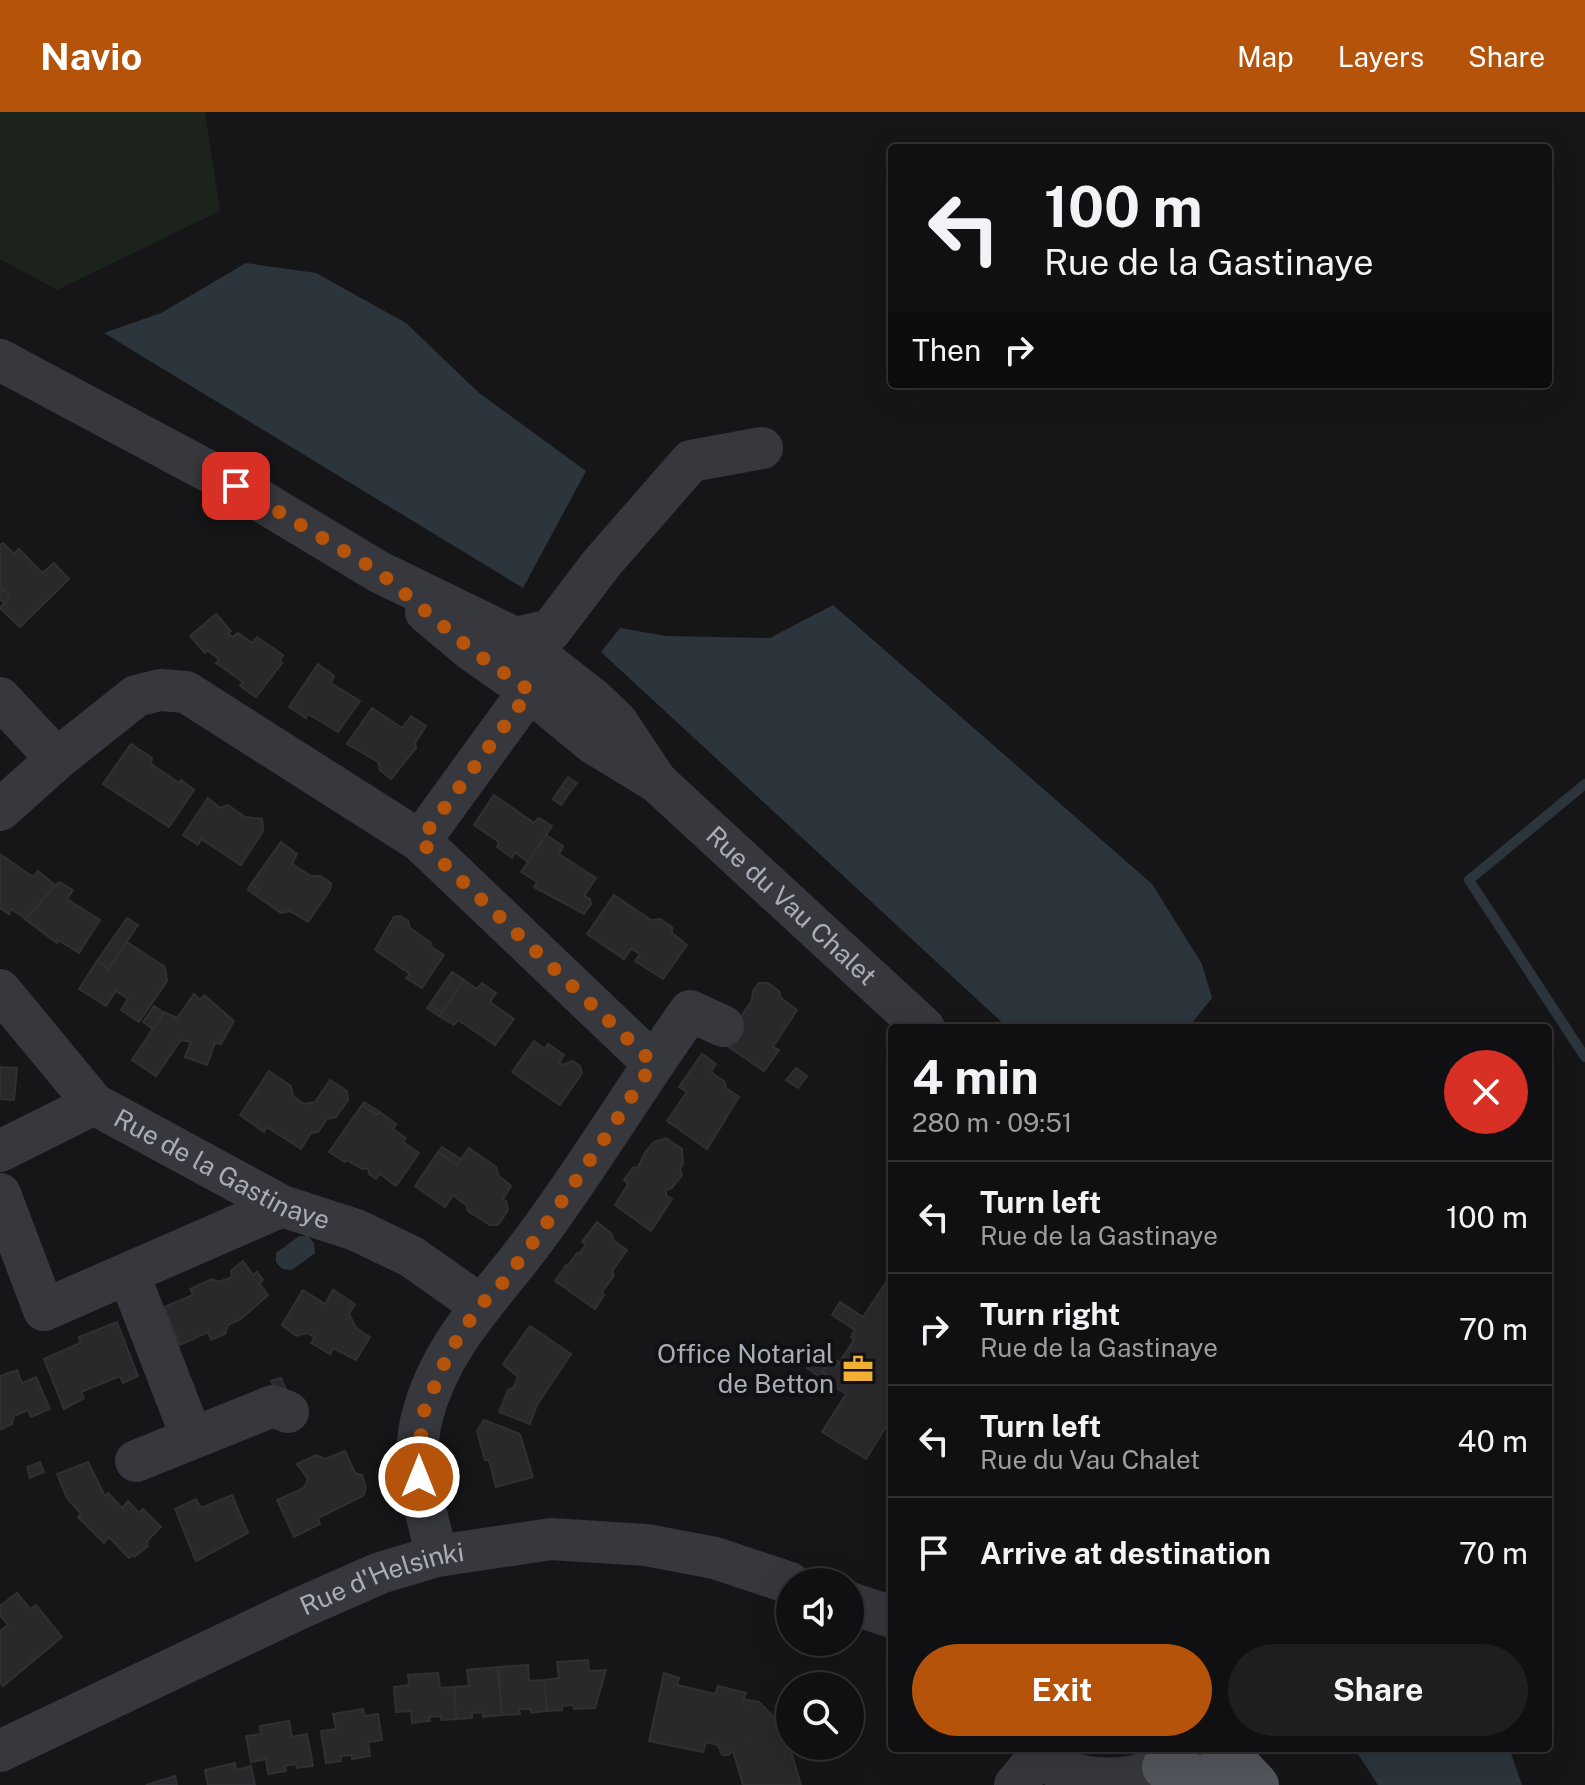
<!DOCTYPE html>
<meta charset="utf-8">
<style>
body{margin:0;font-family:"Public Sans",sans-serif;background:#1e1e20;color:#f1f3f6;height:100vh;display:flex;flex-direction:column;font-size:30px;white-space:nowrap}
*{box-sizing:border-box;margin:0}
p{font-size:26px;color:#9c9d9f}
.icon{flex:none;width:44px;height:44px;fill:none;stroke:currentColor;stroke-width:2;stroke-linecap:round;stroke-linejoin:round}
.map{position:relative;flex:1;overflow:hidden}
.panel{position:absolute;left:888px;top:912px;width:664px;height:728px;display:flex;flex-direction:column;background:#101012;border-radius:8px;box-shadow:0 8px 32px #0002,0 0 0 2px #303032}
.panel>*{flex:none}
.top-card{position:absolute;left:888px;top:32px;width:664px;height:244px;border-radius:8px;box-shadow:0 8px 32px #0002,0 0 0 2px #303032;background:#101012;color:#f1f3f6;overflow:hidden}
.buttons{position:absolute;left:776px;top:1456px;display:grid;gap:16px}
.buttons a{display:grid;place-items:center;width:88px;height:88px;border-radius:50%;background:#101012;box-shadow:0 8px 32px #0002,0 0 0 2px #303032;font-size:40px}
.pin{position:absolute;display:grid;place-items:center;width:68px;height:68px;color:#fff;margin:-34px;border-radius:16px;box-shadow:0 4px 12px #0006}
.me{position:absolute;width:88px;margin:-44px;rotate:0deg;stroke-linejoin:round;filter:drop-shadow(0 0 6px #0008)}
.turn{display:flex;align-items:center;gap:28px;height:168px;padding:0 24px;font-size:36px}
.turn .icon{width:104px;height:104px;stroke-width:2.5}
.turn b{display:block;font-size:56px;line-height:68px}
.then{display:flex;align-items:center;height:76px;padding:0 24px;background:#0003;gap:16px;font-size:30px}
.round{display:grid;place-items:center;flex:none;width:84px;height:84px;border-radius:42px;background:#1e1e20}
.head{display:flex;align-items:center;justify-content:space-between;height:136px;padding:0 24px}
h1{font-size:48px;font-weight:700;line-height:60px}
.action{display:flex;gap:16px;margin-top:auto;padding:16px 24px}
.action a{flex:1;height:92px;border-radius:48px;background:#b45309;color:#fff;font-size:32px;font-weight:700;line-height:92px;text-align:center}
.action a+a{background:#1e1e20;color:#f1f3f6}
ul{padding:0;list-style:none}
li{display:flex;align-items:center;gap:24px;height:112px;padding:0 24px;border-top:2px solid #303032}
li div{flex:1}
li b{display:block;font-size:30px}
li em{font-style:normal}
header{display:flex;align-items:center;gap:48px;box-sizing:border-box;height:112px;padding:0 40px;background:#b45309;color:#fff}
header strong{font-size:38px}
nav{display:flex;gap:44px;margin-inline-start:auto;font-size:28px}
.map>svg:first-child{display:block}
</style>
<header>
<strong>Navio</strong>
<nav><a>Map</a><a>Layers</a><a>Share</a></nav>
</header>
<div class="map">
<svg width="1585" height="1673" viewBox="0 0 1585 1673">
<rect width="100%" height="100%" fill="#161618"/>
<polygon fill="#1c231d" points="0,0 205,0 220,99 57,178 0,147"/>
<g fill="#2c353c">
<polygon points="246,151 316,161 406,211 478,280 586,359 523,476 104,221 161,201"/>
<polygon points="833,493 1152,772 1202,852 1212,886 1188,916 1008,916 601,540 620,516 666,524 770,526"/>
<polygon points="299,1124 308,1124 314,1131 315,1141 292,1158 282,1157 276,1150 276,1141"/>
<polygon points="1354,1636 1509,1636 1522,1673 1378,1673"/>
</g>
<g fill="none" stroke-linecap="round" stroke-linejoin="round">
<polyline stroke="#2c353c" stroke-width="10" points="1585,672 1469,768 1585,945"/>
</g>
<g fill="#29292c" stroke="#303034" stroke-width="2">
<polygon points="3,431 14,442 19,437 42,461 54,451 69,467 20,515 0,496 10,485 0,475 0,433"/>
<polygon points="0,475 10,485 4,491 0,487"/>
<polygon points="216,502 231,519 228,522 233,525 238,521 252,531 257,525 283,543 280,549 282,551 256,585 240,574 243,570 216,551 219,547 207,538 205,541 190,524"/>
<polygon points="318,552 334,564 331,571 360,589 338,620 308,602 306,606 289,595"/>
<polygon points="372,596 402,616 411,604 426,614 415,631 416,636 391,667 380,658 378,650 347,632"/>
<polygon points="131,632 152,646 151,652 179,671 181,668 194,678 169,715 103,672"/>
<polygon points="568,665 577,671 570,680 561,675"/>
<polygon points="561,675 570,680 561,693 553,687"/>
<polygon points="494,683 534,711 539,706 552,714 528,750 515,740 512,746 497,735 499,730 474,713"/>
<polygon points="208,686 220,696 228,693 245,705 262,707 263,719 241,753 201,727 198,733 183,723"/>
<polygon points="546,723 563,734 559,742 596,766 584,784 590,787 591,792 584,802 534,775 537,770 521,760"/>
<polygon points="281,730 297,742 292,752 311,764 320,764 331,771 330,778 308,810 290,799 281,801 255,783 259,777 251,772"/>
<polygon points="0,742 33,765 38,759 56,774 26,807 11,797 9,802 0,796"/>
<polygon points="59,770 73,778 67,787 100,808 79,841 58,828 57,831 25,807"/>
<polygon points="251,772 259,777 255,783 248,778"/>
<polygon points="614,783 651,808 660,807 672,815 672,821 687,833 663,867 635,849 640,842 631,837 624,847 587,822"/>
<polygon points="401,804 408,809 410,816 431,831 430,834 444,843 422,876 406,866 410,862 375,838 394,805"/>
<polygon points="127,806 138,813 108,857 97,849"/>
<polygon points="127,830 165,855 167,869 139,910 121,898 128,887 116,879 106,894 79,877 97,849 108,857"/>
<polygon points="452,860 464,868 442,901 430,892"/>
<polygon points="464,868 477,877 482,871 496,881 490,890 514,907 495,933 458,908 454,913 439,904"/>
<polygon points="759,871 768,871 779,879 781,886 797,898 773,935 779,938 764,959 723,931 752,888 753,879"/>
<polygon points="194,882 200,888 204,883 234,909 221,932 215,931 207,953 185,945 191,930 181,928 156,964 132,948 164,900 177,906"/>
<polygon points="430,892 442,901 439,904 427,896"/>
<polygon points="154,894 164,901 153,917 143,910"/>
<polygon points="534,929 545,937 548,932 564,943 559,951 563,953 572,949 580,954 582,961 560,993 512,960"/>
<polygon points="702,942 716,952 711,960 725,970 726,976 739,985 707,1037 667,1009 687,980 679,975"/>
<polygon points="0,955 17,956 14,988 0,987"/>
<polygon points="796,956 807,964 798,976 786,968"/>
<polygon points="269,959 291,974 293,984 304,992 315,990 330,968 347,979 348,988 336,1005 327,1007 318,1020 311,1021 301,1037 267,1015 264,1020 240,1003"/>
<polygon points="364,990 380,1000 377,1003 362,993"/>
<polygon points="362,993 377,1003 380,1000 396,1012 393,1017 406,1026 403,1030 419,1041 396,1074 380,1062 376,1067 369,1062 368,1056 362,1057 347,1048 345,1050 329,1040"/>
<polygon points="666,1026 682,1037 683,1051 680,1057 682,1063 672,1076 666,1078 666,1083 672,1087 651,1119 615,1093 628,1072 624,1068 633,1056 638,1055 646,1039 654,1030"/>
<polygon points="442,1035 461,1047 457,1053 438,1040"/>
<polygon points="469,1036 496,1055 499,1064 511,1074 503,1087 506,1089 508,1098 498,1113 490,1113 468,1099 466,1093 453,1083 445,1095 415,1074 438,1040 457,1053"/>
<polygon points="597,1110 611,1121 614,1129 627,1138 613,1158 613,1165 602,1180 604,1183 595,1197 555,1169 566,1153 567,1155 577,1141 579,1142 586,1132 582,1130"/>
<polygon points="243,1149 253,1163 257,1160 263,1168 259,1171 268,1183 241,1207 228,1213 225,1222 211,1228 208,1220 180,1233 164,1195 193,1183 190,1177 212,1167 219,1170 232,1165 231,1159"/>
<polygon points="889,1166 892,1168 892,1312 889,1310 866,1347 822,1320 846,1282 827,1270 830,1265 822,1260 829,1250 836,1255 854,1228 851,1225 855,1218 832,1203 840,1190 863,1205"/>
<polygon points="303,1178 325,1192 333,1178 355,1192 349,1202 356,1216 370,1225 356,1248 333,1236 330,1242 311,1231 315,1225 307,1221 296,1224 282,1213"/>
<polygon points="117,1210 138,1264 123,1271 120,1264 81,1280 84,1286 64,1297 44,1247 80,1231 79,1225"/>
<polygon points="530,1214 571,1242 537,1293 530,1312 499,1300 508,1278 513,1276 518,1265 503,1252"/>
<polygon points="820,1236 839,1250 836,1255 829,1250 822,1260 830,1265 827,1270 807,1256"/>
<polygon points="17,1258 22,1271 36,1265 50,1297 31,1305 28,1298 14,1304 12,1312 2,1317 0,1317 0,1264"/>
<polygon points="281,1266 287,1280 278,1285 271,1269"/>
<polygon points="484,1308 520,1322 533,1365 496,1375 489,1348 485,1348 477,1319"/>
<polygon points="345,1339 355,1361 362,1363 366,1376 363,1384 318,1406 320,1412 294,1425 277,1388 304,1376 308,1367 297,1352 316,1343 325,1347"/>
<polygon points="40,1350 44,1360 30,1366 27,1355"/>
<polygon points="88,1350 105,1384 108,1381 122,1396 128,1389 139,1401 143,1397 161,1415 147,1429 148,1434 134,1445 132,1443 129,1446 109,1425 104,1431 78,1405 81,1402 67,1386 57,1362"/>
<polygon points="232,1383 248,1421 196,1449 175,1397 196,1387 201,1396"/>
<polygon points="17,1481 30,1497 36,1493 62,1525 3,1574 0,1570 0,1519 8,1513 0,1503 0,1494"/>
<polygon points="588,1548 589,1559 606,1558 595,1596 574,1597 573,1593 562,1594 562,1598 547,1599 544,1568 559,1566 557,1550"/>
<polygon points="528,1553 529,1569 544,1568 547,1599 531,1601 530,1597 519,1597 520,1602 502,1603 498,1555"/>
<polygon points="498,1555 502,1603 483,1605 483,1600 472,1601 472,1606 456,1607 454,1575 469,1574 467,1558"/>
<polygon points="438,1561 440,1576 454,1575 456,1607 441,1608 441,1604 429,1605 430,1609 412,1611 411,1599 396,1600 394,1575 409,1573 408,1563"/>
<polygon points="664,1561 679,1566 677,1573 715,1582 718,1574 746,1581 743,1587 759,1590 784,1616 801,1673 743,1673 733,1639 728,1643 722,1643 718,1633 706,1630 703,1640 649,1629"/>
<polygon points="363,1597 364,1604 378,1602 382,1628 368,1630 370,1644 352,1647 352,1643 341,1644 341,1649 326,1651 321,1619 336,1617 333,1602"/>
<polygon points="289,1609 292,1625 307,1622 313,1654 297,1656 296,1652 285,1654 286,1659 268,1662 266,1647 251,1650 246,1624 261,1622 260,1614"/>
<polygon points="235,1651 236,1658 251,1654 255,1673 208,1673 205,1658"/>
<polygon points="175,1664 177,1673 146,1673"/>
</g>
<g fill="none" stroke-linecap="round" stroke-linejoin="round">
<g stroke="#37383d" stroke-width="42">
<polyline points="0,248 236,374 379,460 515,526 593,587 617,610 657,670"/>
<path id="s1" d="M426 500 474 540 530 579 593 631 657 670 924 916"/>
<polyline points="505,541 515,526 551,518 601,452 691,349 762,336"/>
<polyline points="0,586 57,647"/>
<polyline points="0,698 57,647 136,584 160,578 186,580 420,729 653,951"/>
<polyline points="420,729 521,590 549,557"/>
<path id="s2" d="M0 878 94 992 282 1094 356 1118 412 1145 480 1193"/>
<polyline points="0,1039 94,992"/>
<polyline points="0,1082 44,1198 282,1094"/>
<polyline points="129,1163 192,1326"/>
<polyline points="136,1349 273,1294 288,1300"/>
<path d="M437 1444C426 1400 410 1351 422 1305 441 1230 495 1182 539 1121 592 1049 638 972 690 899L723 914"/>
<polyline points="850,1491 892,1505"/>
<path d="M1034 1636C1062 1673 1126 1673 1165 1654 1172 1649 1177 1642 1183 1636"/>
<path id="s3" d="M0 1639 296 1498 380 1461 437 1444 551 1427 646 1433 715 1446 790 1471"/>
<polyline points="1015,1673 1039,1644"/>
</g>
<g stroke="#53555c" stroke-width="44">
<polyline points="1222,1636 1257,1673"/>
<polyline points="1164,1655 1223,1673"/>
</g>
</g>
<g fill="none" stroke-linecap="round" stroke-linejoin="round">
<polyline stroke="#b45309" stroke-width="14" stroke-dasharray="0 25.2" points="236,374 379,460 474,540 530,579 420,729 653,951 607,1023 540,1121 498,1177 480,1193 449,1240 422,1304 419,1365"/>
</g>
<defs>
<g id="office-bare" transform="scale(2.4)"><path d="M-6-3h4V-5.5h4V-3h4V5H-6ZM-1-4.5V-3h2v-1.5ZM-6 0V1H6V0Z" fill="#f2b134" stroke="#111113" stroke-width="2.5" paint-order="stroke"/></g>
</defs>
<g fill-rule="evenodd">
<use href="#office-bare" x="858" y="1257"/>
</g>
<g text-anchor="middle" stroke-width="8" stroke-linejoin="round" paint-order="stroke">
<g font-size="26" fill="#a8adb8" stroke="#111113">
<text dy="9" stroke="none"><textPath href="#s1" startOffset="470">Rue du Vau Chalet</textPath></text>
<text dy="9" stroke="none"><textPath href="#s2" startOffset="292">Rue de la Gastinaye</textPath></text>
<text dy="9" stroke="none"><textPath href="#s3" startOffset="420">Rue d'Helsinki</textPath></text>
</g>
<g font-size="26" fill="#a8adb8" stroke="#111113" text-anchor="end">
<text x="834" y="1251">Office Notarial<tspan x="834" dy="30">de Betton</tspan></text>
</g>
</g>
</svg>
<div class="buttons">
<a><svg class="icon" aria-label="sound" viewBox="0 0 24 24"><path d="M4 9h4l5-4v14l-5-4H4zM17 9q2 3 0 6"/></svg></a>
<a><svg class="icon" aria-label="search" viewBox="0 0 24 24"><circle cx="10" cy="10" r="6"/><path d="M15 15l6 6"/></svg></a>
</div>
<div class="pin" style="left:236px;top:374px;background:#d93025"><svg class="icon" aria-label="arrive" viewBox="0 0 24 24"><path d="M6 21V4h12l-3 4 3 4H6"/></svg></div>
<svg class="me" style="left:419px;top:1365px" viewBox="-20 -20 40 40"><circle r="17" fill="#b45309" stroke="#fff" stroke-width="3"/><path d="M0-11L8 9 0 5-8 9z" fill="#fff"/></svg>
<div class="top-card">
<div class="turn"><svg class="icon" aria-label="left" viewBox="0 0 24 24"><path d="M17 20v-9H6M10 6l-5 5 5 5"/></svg><div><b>100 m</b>Rue de la Gastinaye</div></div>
<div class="then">Then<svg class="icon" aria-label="right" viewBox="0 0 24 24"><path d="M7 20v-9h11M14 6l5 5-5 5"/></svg></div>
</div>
<section class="panel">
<div class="head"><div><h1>4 min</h1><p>280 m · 09:51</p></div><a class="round" style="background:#d93025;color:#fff"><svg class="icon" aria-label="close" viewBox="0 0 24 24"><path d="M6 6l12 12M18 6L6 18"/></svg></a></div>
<ul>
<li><svg class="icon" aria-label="left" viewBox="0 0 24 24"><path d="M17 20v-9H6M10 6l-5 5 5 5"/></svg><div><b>Turn left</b><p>Rue de la Gastinaye</p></div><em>100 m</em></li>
<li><svg class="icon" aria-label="right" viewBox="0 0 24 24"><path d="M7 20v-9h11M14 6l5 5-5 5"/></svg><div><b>Turn right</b><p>Rue de la Gastinaye</p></div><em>70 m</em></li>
<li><svg class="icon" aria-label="left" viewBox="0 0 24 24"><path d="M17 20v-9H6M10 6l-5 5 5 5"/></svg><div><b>Turn left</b><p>Rue du Vau Chalet</p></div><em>40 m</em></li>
<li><svg class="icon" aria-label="arrive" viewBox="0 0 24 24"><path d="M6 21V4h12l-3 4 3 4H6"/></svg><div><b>Arrive at destination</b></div><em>70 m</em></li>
</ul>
<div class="action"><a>Exit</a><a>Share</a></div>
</section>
</div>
